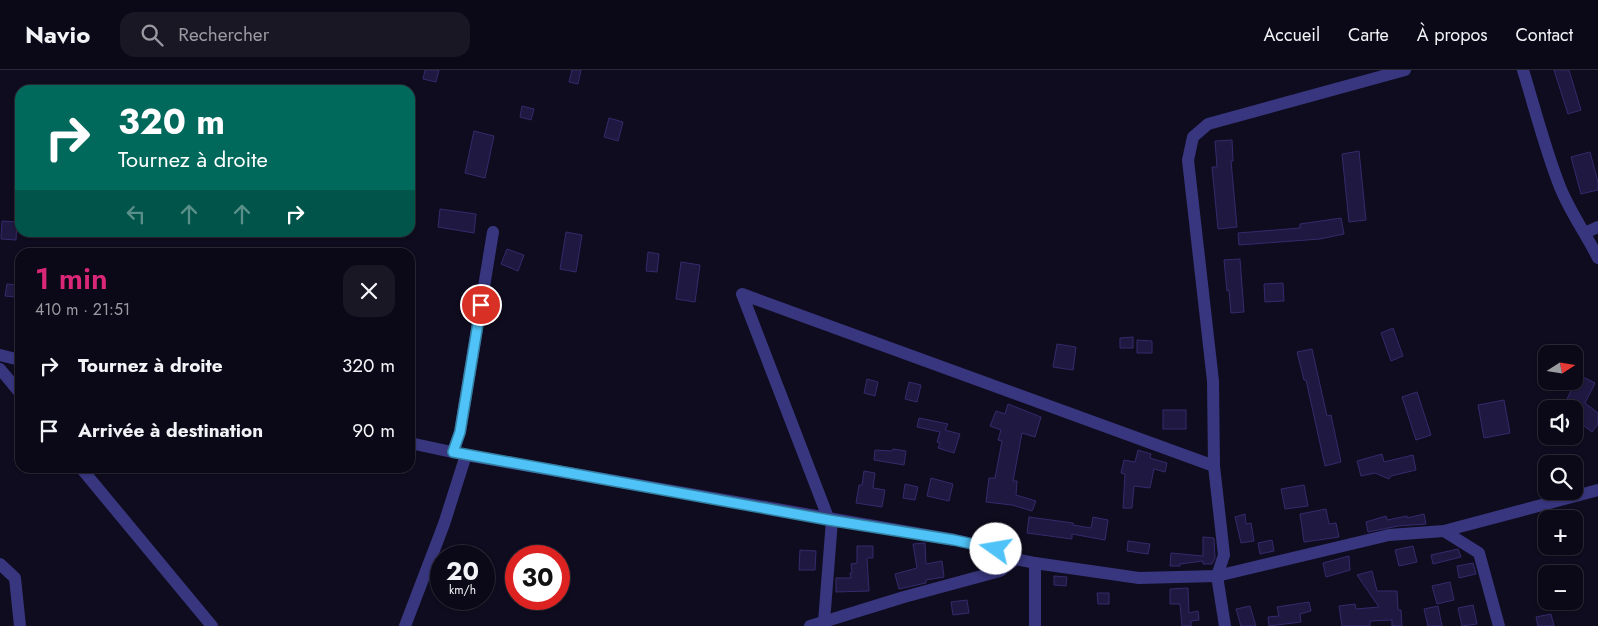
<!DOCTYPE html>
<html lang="fr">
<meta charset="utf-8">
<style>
body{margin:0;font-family:Jost,sans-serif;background:#191724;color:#f1f3f6;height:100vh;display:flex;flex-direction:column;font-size:19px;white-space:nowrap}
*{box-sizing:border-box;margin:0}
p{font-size:16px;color:#9a9aa1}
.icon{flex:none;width:28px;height:28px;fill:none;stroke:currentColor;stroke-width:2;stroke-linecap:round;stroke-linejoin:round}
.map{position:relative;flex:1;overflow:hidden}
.sheet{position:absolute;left:15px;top:178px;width:400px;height:225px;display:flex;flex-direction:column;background:#0b0917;border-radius:15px;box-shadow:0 1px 4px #0004,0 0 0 1px #2b2a36}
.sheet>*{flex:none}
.banner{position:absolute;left:15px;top:15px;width:400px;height:152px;border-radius:15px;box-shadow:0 1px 4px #0004,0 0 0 1px #2b2a36;background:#00695c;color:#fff;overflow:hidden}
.needle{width:32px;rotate:78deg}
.tools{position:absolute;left:1538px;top:275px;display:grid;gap:10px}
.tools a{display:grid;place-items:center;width:45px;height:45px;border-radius:10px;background:#0b0917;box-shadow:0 1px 4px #0004,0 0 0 1px #2b2a36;font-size:25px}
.speed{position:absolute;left:430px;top:475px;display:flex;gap:10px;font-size:25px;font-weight:700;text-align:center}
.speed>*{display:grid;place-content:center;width:65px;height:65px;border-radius:50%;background:#0b0917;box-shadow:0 1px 4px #0004,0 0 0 1px #2b2a36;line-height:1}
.speed small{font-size:12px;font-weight:400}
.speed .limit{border:8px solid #d22;background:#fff;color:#111}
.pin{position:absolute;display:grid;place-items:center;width:42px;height:42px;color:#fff;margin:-21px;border:2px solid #fff;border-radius:50%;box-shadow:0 1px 5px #0007}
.me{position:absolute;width:55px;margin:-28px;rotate:283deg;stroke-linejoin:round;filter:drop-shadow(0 0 4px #0008)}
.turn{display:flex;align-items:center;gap:18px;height:105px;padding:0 20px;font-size:22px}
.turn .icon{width:65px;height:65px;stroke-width:2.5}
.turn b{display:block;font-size:35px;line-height:42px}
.lanes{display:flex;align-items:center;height:48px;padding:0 20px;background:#0003;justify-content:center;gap:25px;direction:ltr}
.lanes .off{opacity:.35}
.round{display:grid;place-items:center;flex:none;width:52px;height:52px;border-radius:15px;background:#191724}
.overview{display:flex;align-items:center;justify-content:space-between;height:85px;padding:0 20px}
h1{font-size:30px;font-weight:600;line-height:38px;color:#db2777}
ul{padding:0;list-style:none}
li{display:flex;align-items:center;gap:15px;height:65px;padding:0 20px}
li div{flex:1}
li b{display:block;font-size:19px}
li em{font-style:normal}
header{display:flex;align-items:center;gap:30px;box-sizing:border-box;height:70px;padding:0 25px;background:#0b0917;border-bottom:1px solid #2b2a36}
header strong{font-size:24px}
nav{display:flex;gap:28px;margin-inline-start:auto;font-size:18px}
.search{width:350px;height:45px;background:#191724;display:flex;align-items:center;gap:12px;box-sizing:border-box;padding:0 18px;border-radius:15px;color:#9a9aa1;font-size:19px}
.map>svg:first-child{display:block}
</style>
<header>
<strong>Navio</strong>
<div class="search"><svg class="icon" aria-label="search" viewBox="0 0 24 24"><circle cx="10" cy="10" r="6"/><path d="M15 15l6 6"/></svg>Rechercher</div>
<nav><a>Accueil</a><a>Carte</a><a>À propos</a><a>Contact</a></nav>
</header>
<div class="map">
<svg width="1598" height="556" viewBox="0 0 1598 556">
<rect width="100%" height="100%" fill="#0f0c1f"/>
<g fill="#1f1840" stroke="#352a6c">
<polygon points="425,0 439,0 436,12 423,9"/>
<polygon points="572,0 581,0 578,14 569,12"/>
<polygon points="1554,0 1569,0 1581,40 1568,44"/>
<polygon points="522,36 534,39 531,50 520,47"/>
<polygon points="609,48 623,52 618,71 604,67"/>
<polygon points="474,61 494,66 485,108 465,103"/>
<polygon points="1232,70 1233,91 1231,91 1237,157 1218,159 1212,97 1217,97 1215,71"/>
<polygon points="1359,81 1366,150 1349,152 1342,84"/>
<polygon points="1590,82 1598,112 1598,120 1581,124 1571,87"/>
<polygon points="440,139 476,144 474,163 438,157"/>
<polygon points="1341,148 1344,164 1320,169 1239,175 1238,163 1300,158 1300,154"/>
<polygon points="2,151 17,152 16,170 1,169"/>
<polygon points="566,162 582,165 576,202 560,199"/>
<polygon points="507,179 524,185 518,201 501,194"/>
<polygon points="648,182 659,184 657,202 646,201"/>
<polygon points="1240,189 1244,242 1231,243 1229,220 1227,221 1224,190"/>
<polygon points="681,192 700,195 695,232 676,229"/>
<polygon points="1283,213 1284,231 1265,232 1264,214"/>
<polygon points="7,214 17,215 15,227 5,226"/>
<polygon points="1393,258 1403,286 1391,291 1381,263"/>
<polygon points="1133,267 1133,278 1120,278 1120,268"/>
<polygon points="1137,270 1152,271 1152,283 1137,283"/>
<polygon points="1057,274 1076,277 1073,300 1053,297"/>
<polygon points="1312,279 1327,346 1331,345 1341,392 1325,396 1306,310 1304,310 1297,282"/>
<polygon points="1579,305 1595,313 1585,333 1598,343 1598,354 1592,362 1574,348 1574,339 1570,339 1567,329"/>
<polygon points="867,309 878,312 875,326 864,323"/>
<polygon points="909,312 921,315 917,332 905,329"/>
<polygon points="1417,322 1431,365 1416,370 1402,327"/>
<polygon points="1504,330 1510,363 1484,368 1478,335"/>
<polygon points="1008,334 1041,347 1035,367 1022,363 1013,411 1017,411 1016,425 1036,431 1032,441 1012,435 986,432 989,408 995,408 1002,371 998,370 1001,360 990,356 996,341 1005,344"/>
<rect x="1163" y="340" width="23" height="19"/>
<polygon points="919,348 948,354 945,360 960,364 954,383 938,378 940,373 937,372 940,362 917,357"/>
<polygon points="893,379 906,381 904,395 874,390 875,380 892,381"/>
<polygon points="1138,380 1151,384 1150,388 1167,393 1165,402 1154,399 1150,418 1134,416 1132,438 1123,438 1125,404 1121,403 1124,390 1135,392"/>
<polygon points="1382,384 1384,392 1413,385 1416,400 1391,406 1389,409 1375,403 1361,406 1357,391"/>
<polygon points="864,401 875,403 873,418 885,420 882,437 856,433 859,415 862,415"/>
<polygon points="931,408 953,414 949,431 927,426"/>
<polygon points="905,414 918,417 915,430 903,428"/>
<polygon points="1304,415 1308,436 1285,439 1281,419"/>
<polygon points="1326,439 1329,454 1336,453 1339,467 1304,472 1300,444"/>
<polygon points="1245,444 1246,454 1251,453 1254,471 1241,473 1235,447"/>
<polygon points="1424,444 1426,454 1398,456 1368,462 1366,452 1386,446 1387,450 1407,446 1407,448"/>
<polygon points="1029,447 1073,453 1073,455 1091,458 1093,447 1108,450 1105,470 1072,464 1072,469 1027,463"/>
<polygon points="1203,467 1214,468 1215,488 1212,494 1203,494 1203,491 1180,494 1180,496 1170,496 1171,483 1203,486"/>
<polygon points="1272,470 1274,481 1260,484 1258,473"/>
<polygon points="1128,471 1150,474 1148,484 1127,481"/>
<polygon points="925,473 926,494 942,491 944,507 926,510 926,513 899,519 895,504 917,498 913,474"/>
<polygon points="857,476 873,476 873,488 867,488 869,521 836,522 836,508 851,508 850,503 852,503 851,494 857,493"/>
<polygon points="1413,476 1417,492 1399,496 1395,480"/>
<polygon points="1458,479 1461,487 1433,494 1431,485"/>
<polygon points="800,480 816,481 815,500 799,500"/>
<polygon points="1349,486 1350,500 1326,507 1323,493"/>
<polygon points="1473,493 1476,504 1459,508 1457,496"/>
<polygon points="1372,501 1377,521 1397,521 1398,540 1401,540 1402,556 1392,556 1392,550 1370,551 1370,556 1342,556 1339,536 1355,534 1356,539 1379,537 1357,505"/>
<polygon points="1054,506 1067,507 1066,516 1054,515"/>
<polygon points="1450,512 1454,530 1437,534 1432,516"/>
<polygon points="1188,518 1189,543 1198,541 1199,550 1191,551 1191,556 1182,556 1180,534 1170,534 1170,519"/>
<polygon points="1097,523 1109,523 1109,534 1098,534"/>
<polygon points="967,530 969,543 953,545 951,532"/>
<polygon points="1309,532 1311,541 1300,544 1301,552 1269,556 1268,547 1279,546 1277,537"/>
<polygon points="1473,535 1477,554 1462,556 1458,538"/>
<polygon points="1250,536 1256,556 1241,556 1236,539"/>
<polygon points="1438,536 1442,556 1428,556 1424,539"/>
<polygon points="1551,544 1554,556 1538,556 1536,547"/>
</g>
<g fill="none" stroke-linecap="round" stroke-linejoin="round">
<g stroke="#38367e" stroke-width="12">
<path d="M1523 0C1535 39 1545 79 1560 117 1570 142 1586 164 1598 188"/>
<polyline points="1585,163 1598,157"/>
<polyline points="0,285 20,290"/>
<polyline points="0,299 20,323"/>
<polyline points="410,373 466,385 955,470 995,479 1016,489 1035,493 1139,508 1217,506 1389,465 1444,461 1598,420"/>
<polyline points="453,382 460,362 493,162"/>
<polyline points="81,398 212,556"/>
<polyline points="829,450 742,224 1214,396"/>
<polyline points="1444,461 1479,483 1499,556"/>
<polyline points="0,494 15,508 20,556"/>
<polyline points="824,552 832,450"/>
<polyline points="405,556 444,454 466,385"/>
<polyline points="810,556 904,527 1000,501 1016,489"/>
<polyline points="1035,556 1035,493"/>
<polyline points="1225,556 1217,506 1224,485 1214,396 1213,311 1188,90 1193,67 1208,54 1405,0"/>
</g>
</g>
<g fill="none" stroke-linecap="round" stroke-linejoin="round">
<g stroke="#337fa1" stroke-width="12">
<polyline id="route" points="481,235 460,362 453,382 829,450 954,470 996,479"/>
</g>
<use href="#route" stroke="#4fc3f7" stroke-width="9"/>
</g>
</svg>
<div class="tools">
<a><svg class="needle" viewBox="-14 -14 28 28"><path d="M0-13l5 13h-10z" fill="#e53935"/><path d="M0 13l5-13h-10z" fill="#9a9aa1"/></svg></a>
<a><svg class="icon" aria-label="sound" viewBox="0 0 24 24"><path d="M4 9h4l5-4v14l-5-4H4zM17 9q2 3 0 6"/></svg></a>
<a><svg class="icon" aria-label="search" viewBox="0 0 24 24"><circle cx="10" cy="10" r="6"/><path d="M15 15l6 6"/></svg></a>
<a>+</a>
<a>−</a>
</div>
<div class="speed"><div>20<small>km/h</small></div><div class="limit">30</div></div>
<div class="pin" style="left:481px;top:235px;background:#d93025"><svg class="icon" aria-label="arrive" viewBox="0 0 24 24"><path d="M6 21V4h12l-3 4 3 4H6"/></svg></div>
<svg class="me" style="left:996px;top:479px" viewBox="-20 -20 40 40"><circle r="19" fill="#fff"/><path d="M0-13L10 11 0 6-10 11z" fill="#4fc3f7"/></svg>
<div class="banner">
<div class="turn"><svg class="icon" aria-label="right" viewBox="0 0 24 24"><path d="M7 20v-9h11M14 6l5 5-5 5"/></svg><div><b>320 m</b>Tournez à droite</div></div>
<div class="lanes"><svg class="icon off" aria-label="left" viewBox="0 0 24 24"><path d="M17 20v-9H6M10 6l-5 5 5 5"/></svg><svg class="icon off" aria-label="ahead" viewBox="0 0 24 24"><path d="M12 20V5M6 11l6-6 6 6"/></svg><svg class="icon off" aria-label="ahead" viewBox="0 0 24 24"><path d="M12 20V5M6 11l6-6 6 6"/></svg><svg class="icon" aria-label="right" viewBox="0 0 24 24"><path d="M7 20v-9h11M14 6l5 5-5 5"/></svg></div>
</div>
<section class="sheet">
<div class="overview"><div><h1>1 min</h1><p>410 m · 21:51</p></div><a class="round"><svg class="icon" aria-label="close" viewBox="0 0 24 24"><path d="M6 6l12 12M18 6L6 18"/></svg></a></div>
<ul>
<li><svg class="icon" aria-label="right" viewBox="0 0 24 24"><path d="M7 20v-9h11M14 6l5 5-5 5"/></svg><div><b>Tournez à droite</b></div><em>320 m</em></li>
<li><svg class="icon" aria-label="arrive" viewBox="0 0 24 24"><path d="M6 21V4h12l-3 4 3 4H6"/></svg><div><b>Arrivée à destination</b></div><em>90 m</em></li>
</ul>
</section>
</div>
